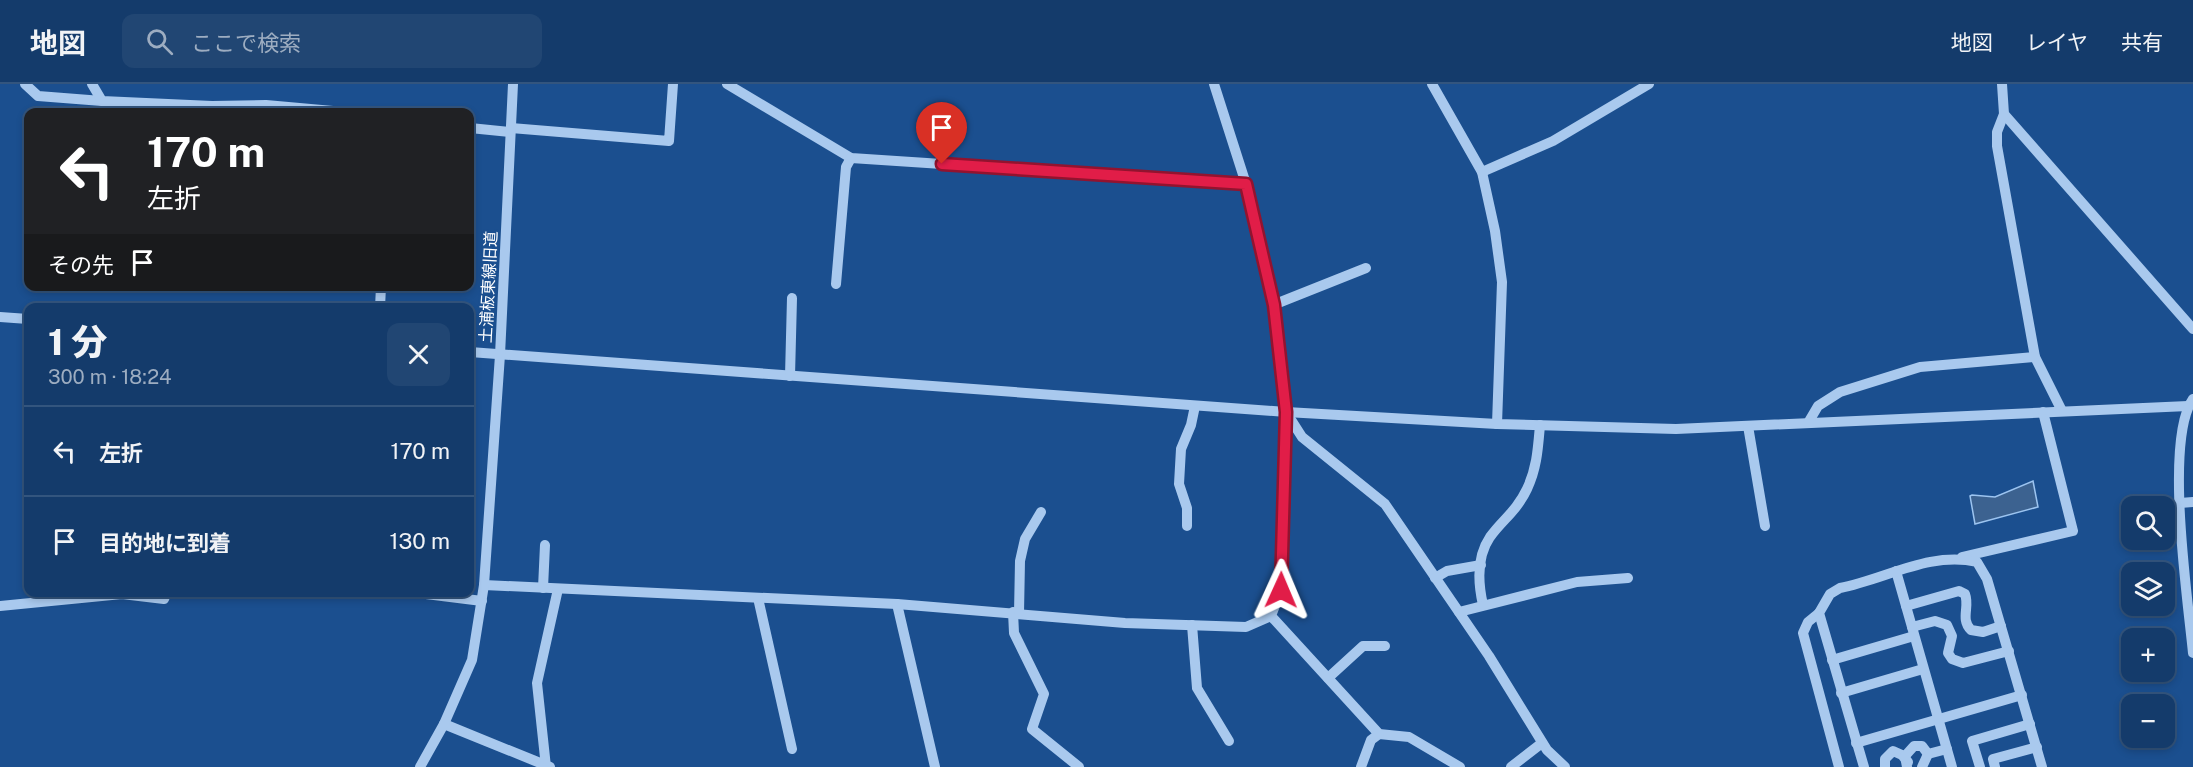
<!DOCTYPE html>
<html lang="ja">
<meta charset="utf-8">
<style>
body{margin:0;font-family:"Public Sans","Noto Sans JP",sans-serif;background:#214673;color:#f1f3f6;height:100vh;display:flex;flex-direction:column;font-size:22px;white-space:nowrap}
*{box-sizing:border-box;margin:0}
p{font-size:20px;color:#9dadc1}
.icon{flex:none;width:33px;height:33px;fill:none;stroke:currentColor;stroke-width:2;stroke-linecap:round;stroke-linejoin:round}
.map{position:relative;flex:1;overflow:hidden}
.side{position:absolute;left:24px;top:219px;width:450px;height:294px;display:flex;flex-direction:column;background:#143b6b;border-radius:12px;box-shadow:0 3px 9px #0003,0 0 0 2px #33557e}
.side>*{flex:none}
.hud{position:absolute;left:24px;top:24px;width:450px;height:183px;border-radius:12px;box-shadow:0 3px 9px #0003,0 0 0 2px #33557e;background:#202124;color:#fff;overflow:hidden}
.fabs{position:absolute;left:2121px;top:412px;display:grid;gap:12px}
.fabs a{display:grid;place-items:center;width:54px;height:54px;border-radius:12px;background:#143b6b;box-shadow:0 3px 9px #0003,0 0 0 2px #33557e;font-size:30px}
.pin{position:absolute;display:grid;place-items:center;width:51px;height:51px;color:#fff;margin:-62px -26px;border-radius:50% 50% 50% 0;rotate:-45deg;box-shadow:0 0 6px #0007}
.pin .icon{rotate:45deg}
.me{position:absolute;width:66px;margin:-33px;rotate:1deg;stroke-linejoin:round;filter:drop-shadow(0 0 4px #0008)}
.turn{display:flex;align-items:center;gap:21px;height:126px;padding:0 24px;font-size:27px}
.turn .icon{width:78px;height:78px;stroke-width:2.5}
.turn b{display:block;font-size:42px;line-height:51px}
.then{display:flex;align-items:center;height:57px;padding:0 24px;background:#0003;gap:12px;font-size:22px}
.round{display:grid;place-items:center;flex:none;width:63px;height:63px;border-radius:12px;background:#214673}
.summary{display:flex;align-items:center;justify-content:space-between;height:102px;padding:0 24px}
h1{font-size:36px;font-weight:800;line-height:45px}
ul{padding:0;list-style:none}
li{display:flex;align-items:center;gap:18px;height:90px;padding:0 24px;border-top:2px solid #33557e}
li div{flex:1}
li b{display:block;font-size:22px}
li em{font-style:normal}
header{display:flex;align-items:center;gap:36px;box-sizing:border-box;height:84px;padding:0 30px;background:#143b6b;border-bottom:2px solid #33557e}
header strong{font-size:28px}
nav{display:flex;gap:33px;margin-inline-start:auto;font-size:21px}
.search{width:420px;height:54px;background:#214673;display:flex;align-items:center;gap:15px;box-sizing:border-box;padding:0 21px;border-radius:12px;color:#9dadc1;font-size:22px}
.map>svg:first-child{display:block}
</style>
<header>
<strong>地図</strong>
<div class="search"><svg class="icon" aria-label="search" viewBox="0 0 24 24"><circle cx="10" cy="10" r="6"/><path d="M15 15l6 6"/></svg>ここで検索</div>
<nav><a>地図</a><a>レイヤ</a><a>共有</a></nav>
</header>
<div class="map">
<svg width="2193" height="683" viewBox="0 0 2193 683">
<rect width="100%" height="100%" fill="#1b4f8f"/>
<polygon fill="#3c6290" stroke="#9cc4f0" stroke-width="1.5" points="2033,397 2038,423 1975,440 1970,412 1972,411 1995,413"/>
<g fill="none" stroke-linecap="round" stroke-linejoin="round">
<g stroke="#a9c9ee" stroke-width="10">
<polyline points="25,0 38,12 102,17"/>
<polyline points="92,0 102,17 212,22 266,21 344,28"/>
<polyline points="727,0 851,74 1246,100"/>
<polyline points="1214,0 1246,100 1273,221 1286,328 1281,506 1271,532 1379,650 1409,653 1460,683"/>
<polyline points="1432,0 1482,88 1495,147 1502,198 1497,340"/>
<polyline points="2002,0 2004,30 2193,245"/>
<polyline points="2004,30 1997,48 1997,62 2035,273 2062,327"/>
<polyline points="470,44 510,48"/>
<polyline points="511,44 669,57 673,0"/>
<polyline points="1482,88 1553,57 1649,0"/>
<polyline points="836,200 846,83 851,74"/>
<polyline points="1273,221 1366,184"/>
<polyline points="380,224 381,202"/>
<polyline points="0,233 28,235"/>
<polyline points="470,268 1286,328 1497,340 1676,345 2188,322"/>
<polyline points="790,292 792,214"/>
<path d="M2193 315C2164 356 2188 516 2193 569"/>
<polyline points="1286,328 1302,353 1385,420 1489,572 1547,666 1565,683"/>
<polyline points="1808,339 1818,322 1840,308 1920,283 2035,273"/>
<polyline points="1748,342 1765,442"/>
<polyline points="2180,419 2193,418"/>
<polyline points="1187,442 1187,424 1179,400 1181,365 1191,341 1195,322"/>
<polyline points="1962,473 2073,447 2043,328"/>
<polyline points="1896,487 1952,683"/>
<polyline points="1435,494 1447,487 1481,481"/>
<polyline points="484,501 897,520 1125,539 1246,543 1271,532"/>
<polyline points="543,504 545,461"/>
<polyline points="410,508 482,517"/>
<polyline points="758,514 792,665"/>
<polyline points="897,520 935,683"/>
<path d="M1483 521C1478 499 1477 472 1490 453 1503 435 1516 428 1527 405 1537 384 1538 364 1540 341"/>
<polyline points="0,522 122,510 164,515 167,508"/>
<path d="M1906 522 1959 507 1965 510C1970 523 1960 535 1971 546L1983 548 2001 542"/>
<polyline points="1013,528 1014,549 1044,610 1032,645 1079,683"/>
<polyline points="1459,528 1577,498 1628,494"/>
<polyline points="1019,529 1020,477 1025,455 1041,428"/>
<polyline points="1819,529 1808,538 1803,549 1839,683"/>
<polyline points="1192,541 1197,604 1229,657"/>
<polyline points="1912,543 1935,537 1947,541 1952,552 1948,569 1952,575 1963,579 2009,567"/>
<polyline points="1832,576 1914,552"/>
<polyline points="1328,594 1363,562 1385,562"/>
<polyline points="1841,609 1923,585"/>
<polyline points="444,640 550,683"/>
<polyline points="1856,659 2022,611"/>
<polyline points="420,683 444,640 472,576 484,501 500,271 513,0"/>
<polyline points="546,683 537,599 558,505"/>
<polyline points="1361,683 1371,656 1379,650"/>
<polyline points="1511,683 1542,659"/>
<path d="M1864 683 1819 529 1830 510 1840 504C1886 495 1930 467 1977 478L1987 495 2042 683"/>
<polyline points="1885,683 1885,675 1893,667 1902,671 1908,678"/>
<polyline points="1907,683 1905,672 1914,662 1922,662 1928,670 1947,665"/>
<polyline points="1922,683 1928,670"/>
<polyline points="1980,683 1972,657 2030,640"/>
<polyline points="1995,683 1993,675 2037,663"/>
</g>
</g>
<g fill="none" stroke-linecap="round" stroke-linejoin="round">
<g stroke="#92132f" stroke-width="15">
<polyline id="route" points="942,80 1246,100 1274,221 1286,328 1281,506"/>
</g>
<use href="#route" stroke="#e11d48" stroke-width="10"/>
</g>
<g text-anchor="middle" stroke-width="4.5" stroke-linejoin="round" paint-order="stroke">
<g font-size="16" fill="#fff" stroke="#1b4f8f">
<text transform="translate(488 203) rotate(-87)" y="6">土浦板東線旧道</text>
</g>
</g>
</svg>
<div class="fabs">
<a><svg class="icon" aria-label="search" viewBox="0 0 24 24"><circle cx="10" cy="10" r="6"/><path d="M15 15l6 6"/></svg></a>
<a><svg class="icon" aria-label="layers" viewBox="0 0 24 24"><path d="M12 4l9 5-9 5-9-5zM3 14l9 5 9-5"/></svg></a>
<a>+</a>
<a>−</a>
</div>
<div class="pin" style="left:942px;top:80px;background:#d93025"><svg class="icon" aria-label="arrive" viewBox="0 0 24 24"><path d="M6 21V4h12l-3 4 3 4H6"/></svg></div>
<svg class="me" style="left:1281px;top:506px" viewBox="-20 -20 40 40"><path d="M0-17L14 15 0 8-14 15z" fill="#e11d48" stroke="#fff" stroke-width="4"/></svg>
<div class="hud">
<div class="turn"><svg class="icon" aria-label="left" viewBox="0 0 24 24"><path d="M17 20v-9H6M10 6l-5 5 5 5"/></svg><div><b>170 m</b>左折</div></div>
<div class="then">その先<svg class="icon" aria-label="arrive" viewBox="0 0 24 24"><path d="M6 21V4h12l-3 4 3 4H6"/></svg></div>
</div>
<section class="side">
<div class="summary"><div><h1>1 分</h1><p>300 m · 18:24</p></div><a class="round"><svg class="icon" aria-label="close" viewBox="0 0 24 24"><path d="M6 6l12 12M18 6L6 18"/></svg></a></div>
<ul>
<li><svg class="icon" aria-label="left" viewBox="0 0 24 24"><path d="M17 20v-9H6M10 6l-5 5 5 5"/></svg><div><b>左折</b></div><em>170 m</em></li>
<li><svg class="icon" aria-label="arrive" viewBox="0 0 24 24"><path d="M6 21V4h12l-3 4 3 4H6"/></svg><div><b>目的地に到着</b></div><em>130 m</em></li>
</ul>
</section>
</div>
